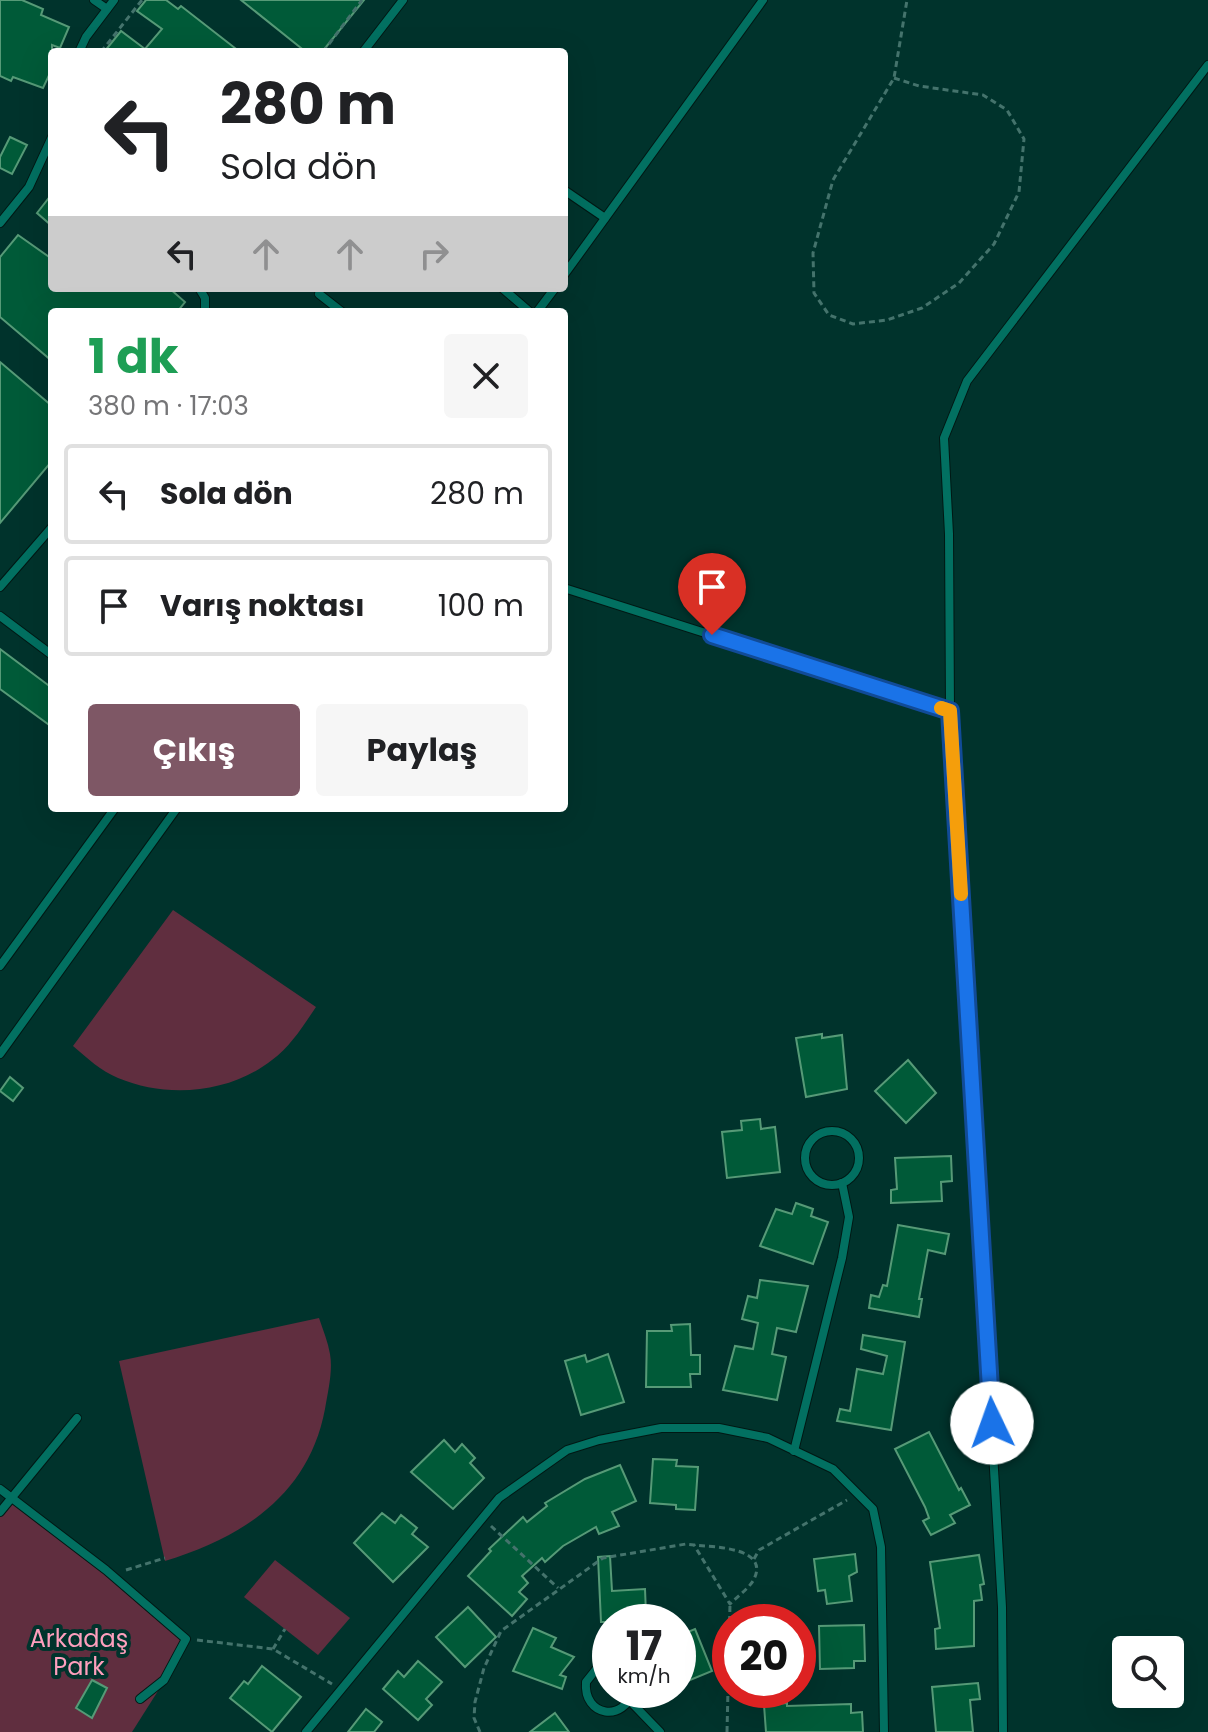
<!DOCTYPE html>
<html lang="tr">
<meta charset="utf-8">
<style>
body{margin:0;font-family:Poppins,sans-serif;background:#f6f6f6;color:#202124;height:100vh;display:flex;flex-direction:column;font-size:30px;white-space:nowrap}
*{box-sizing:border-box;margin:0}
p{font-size:26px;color:#757577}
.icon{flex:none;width:44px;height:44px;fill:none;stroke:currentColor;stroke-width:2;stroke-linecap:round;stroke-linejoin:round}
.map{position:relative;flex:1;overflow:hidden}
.side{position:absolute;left:48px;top:308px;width:520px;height:504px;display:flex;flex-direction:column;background:#fff;border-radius:8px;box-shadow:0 8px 32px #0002}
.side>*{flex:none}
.guide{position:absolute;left:48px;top:48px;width:520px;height:244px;border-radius:8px;box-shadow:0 8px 32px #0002;background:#fff;color:#202124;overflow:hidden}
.fabs{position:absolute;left:1112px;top:1636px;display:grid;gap:16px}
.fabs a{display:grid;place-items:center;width:72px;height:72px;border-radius:8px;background:#fff;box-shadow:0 8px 32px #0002;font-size:40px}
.speed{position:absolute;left:592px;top:1604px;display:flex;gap:16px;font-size:40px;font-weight:700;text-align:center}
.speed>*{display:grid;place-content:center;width:104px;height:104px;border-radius:50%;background:#fff;box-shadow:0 8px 32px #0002;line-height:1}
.speed small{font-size:20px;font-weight:400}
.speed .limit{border:12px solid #d22;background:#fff;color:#111}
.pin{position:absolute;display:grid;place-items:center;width:68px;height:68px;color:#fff;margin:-82px -34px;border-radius:50% 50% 50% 0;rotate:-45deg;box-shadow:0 0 8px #0007}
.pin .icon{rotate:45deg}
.me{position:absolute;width:88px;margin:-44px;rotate:357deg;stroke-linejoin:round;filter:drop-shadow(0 0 6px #0008)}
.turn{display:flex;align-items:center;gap:28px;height:168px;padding:0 40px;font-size:36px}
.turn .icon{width:104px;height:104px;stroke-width:2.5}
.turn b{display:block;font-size:56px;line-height:68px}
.lanes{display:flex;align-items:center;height:76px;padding:0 40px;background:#0003;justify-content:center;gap:40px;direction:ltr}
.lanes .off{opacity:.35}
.round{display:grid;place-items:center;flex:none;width:84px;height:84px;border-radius:8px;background:#f6f6f6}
.head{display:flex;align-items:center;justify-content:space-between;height:136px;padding:0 40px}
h1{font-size:48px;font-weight:700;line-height:60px;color:#1e9e55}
.primary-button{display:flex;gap:16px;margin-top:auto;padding:16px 40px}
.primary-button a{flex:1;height:92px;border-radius:8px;background:#7e5765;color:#fff;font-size:32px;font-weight:700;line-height:92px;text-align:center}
.primary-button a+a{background:#f6f6f6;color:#202124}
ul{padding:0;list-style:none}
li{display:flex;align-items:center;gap:24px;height:100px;margin:0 16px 12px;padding:0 24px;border:4px solid #e0e0e0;border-radius:8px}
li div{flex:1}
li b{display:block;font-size:30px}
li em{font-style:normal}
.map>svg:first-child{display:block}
</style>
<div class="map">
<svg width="1208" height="1732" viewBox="0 0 1208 1732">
<rect width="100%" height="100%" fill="#00332c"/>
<g fill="#602e3f">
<path d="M173 910 316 1007C303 1026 291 1046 272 1060 230 1093 168 1099 118 1078 101 1071 87 1058 73 1046Z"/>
<path d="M319 1318C323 1330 328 1342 330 1354 333 1371 328 1391 325 1409 309 1494 244 1537 165 1561L119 1361Z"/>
<polygon points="11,1498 186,1639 182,1653 132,1732 0,1732 0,1512"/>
<polygon points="275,1560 350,1618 318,1655 244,1597"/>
</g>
<g fill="#005a38" stroke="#569a77" stroke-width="2">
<polygon points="0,0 22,0 43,9 41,15 69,27 60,48 52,45 52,69 43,88 13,77 11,81 0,76"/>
<polygon points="146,0 166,0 178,9 181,6 240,52 104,52 121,31 145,49 162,29 137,11"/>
<polygon points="241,0 364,0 322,52 306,52"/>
<polygon points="10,137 27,145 12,174 0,168 0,157"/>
<polygon points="52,194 52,226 37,213"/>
<polygon points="18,235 52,259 52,288 169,288 185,302 177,312 52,312 52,361 0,317 0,257"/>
<polygon points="0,362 52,406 52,461 0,523"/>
<polygon points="0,649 52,688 52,727 0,689"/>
<polygon points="822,1034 822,1038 842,1035 847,1089 806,1097 796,1038"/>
<polygon points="908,1060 936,1093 906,1123 875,1091"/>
<polygon points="10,1077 23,1088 13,1101 0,1091"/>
<polygon points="760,1119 761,1129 775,1127 780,1172 727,1178 722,1132 742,1130 741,1121"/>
<polygon points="951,1156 952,1181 941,1182 942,1201 891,1203 891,1190 897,1189 895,1158"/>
<polygon points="796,1203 813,1209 811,1216 828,1222 813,1264 760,1246 776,1209 792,1214"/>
<polygon points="898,1225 949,1234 945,1254 928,1250 919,1299 922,1299 919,1317 869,1308 871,1295 879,1297 883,1285 887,1286"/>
<polygon points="760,1280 808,1286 796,1332 777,1328 772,1354 786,1357 777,1400 723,1390 735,1346 753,1349 758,1323 742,1319 748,1296 757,1298"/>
<polygon points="690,1324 691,1355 700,1355 700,1374 690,1374 691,1387 646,1387 647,1331 672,1331 671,1325"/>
<polygon points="863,1335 905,1342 891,1430 837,1421 840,1409 850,1411 857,1369 883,1374 887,1356 861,1349"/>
<polygon points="608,1354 624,1402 581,1415 565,1361 585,1355 587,1362"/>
<polygon points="929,1432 959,1490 961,1488 970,1505 950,1515 955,1523 931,1535 923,1521 929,1518 925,1507 895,1449"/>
<polygon points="444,1440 455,1452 462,1444 475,1458 470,1463 484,1478 453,1509 411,1472"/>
<polygon points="653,1459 677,1460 676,1466 698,1467 695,1510 676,1509 676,1505 650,1503"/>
<polygon points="620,1465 636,1501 612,1512 619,1526 599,1534 596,1527 563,1546 545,1562 542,1558 522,1576 528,1583 519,1592 527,1599 512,1616 468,1576 491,1551 489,1549 523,1517 527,1522 547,1506 545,1503 585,1479"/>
<polygon points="382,1513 395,1523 401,1515 417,1528 412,1534 428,1547 393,1582 354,1543"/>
<polygon points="855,1554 857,1572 849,1576 852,1601 827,1604 825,1590 818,1591 814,1559"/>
<polygon points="979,1555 984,1584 980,1585 982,1600 974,1601 974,1646 936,1649 935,1629 940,1628 930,1562"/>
<polygon points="610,1556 612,1591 645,1589 646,1614 634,1615 634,1622 601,1622 598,1557"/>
<polygon points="468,1607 496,1637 465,1667 436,1637"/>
<polygon points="864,1625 865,1661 854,1661 854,1668 820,1669 819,1626"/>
<polygon points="533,1628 556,1638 551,1647 574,1657 560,1675 566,1677 562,1689 513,1671"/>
<polygon points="695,1629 712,1671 678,1685 678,1636"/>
<polygon points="418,1661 442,1682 426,1699 432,1705 418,1720 383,1689 398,1671 404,1677"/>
<polygon points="262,1666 301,1697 272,1732 230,1698 244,1681 248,1684"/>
<polygon points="92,1680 107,1688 92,1718 76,1708"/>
<polygon points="978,1683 980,1699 970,1700 973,1732 936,1732 932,1687"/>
<polygon points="787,1703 787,1706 851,1704 851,1713 862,1712 863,1732 766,1732 764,1705"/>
<polygon points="366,1709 382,1722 374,1732 348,1732"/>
<polygon points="555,1713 569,1732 530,1732"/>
</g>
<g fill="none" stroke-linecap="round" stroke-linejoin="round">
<g stroke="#001814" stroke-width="10">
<g id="lane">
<polyline points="94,0 107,9"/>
<polyline points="79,52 86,37 114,0"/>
<polyline points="363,52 403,0"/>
<polyline points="564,190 605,218"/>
<polyline points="0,223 29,187 52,137"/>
<polyline points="564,275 763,0"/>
<polyline points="199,288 205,298 205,312"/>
<polyline points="502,288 530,312"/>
<polyline points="319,294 342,312"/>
<polyline points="537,312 555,288"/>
<polyline points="0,587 52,527"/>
<polyline points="564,588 950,711"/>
<polyline points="0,616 52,655"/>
<polyline points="0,966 115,808"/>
<polyline points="0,1054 177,808"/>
<circle cx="832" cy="1158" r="27"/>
<polyline points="794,1451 842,1258 849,1217 842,1183"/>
<polyline points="0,1489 106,1570 186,1639 164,1680 140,1699"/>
<polyline points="0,1512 77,1418"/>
<path d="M610 1665 598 1667 586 1682C583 1717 625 1723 633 1690"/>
<polyline points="630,1701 660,1732"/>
<polyline points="306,1732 499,1498 567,1450 599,1440 661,1428 719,1428 768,1438 833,1469 873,1509 881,1547 884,1732"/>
<polyline points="1003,1732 1002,1607 950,711 949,534 944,438 967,381 1208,65"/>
</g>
</g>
<g stroke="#44736c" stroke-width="3" stroke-dasharray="6 4" stroke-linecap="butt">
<polyline points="101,52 142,0"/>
<polyline points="323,52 362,0"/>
<polyline points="894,78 919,86 983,95 1007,110 1024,139 1019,192 994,244 959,283 922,308 887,320 853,324 829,315 814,293 813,253 833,180 894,78 907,0"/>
<polyline points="491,1526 558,1588"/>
<polyline points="754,1559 759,1550 847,1500"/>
<polyline points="126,1570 165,1558"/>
<polyline points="197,1640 273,1649 332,1684"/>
<polyline points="273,1649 285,1629"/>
<path d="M480 1732 474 1718 475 1702 484 1668 501 1631 603 1558 686 1544 694 1545C713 1547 772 1547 753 1581 748 1589 737 1597 730 1604L694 1545"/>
<polyline points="727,1732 730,1604"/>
</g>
<use href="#lane" stroke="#027061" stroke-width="8"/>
</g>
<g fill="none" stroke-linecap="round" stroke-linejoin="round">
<g stroke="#114b97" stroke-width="20">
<polyline id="route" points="712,635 950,711 992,1423"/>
</g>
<use href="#route" stroke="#1a73e8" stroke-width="14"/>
<polyline stroke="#f59e0b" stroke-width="14" points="941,708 950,711 961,894"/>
</g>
<g text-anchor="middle" stroke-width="8" stroke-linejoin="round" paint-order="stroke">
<g font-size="24" fill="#fe9fbd" stroke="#00332c">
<text x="79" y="1647">Arkadaş<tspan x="79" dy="28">Park</tspan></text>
</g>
</g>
</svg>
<div class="fabs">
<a><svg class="icon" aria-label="search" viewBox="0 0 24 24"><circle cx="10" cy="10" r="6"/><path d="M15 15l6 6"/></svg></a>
</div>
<div class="speed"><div>17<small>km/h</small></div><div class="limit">20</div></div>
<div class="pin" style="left:712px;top:635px;background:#d93025"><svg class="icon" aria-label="arrive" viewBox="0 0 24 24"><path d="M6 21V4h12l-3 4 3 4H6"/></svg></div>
<svg class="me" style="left:992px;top:1423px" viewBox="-20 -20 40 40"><circle r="19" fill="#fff"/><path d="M0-13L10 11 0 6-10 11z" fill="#1a73e8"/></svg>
<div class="guide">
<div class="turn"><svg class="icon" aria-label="left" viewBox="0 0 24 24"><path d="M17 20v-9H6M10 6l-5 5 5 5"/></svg><div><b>280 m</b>Sola dön</div></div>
<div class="lanes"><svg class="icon" aria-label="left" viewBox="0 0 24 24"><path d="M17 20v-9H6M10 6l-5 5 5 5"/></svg><svg class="icon off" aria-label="ahead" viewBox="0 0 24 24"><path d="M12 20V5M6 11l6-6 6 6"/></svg><svg class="icon off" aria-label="ahead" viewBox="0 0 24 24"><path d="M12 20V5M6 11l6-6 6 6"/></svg><svg class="icon off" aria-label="right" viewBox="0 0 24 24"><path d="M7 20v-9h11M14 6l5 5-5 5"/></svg></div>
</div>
<section class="side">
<div class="head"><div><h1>1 dk</h1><p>380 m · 17:03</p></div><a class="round"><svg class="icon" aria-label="close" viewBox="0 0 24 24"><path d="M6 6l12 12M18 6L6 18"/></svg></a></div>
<ul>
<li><svg class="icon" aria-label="left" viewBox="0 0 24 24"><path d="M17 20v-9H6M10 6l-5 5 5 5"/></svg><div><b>Sola dön</b></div><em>280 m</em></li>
<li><svg class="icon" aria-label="arrive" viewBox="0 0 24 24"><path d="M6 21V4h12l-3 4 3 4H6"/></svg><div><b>Varış noktası</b></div><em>100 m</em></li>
</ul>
<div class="primary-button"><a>Çıkış</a><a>Paylaş</a></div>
</section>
</div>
